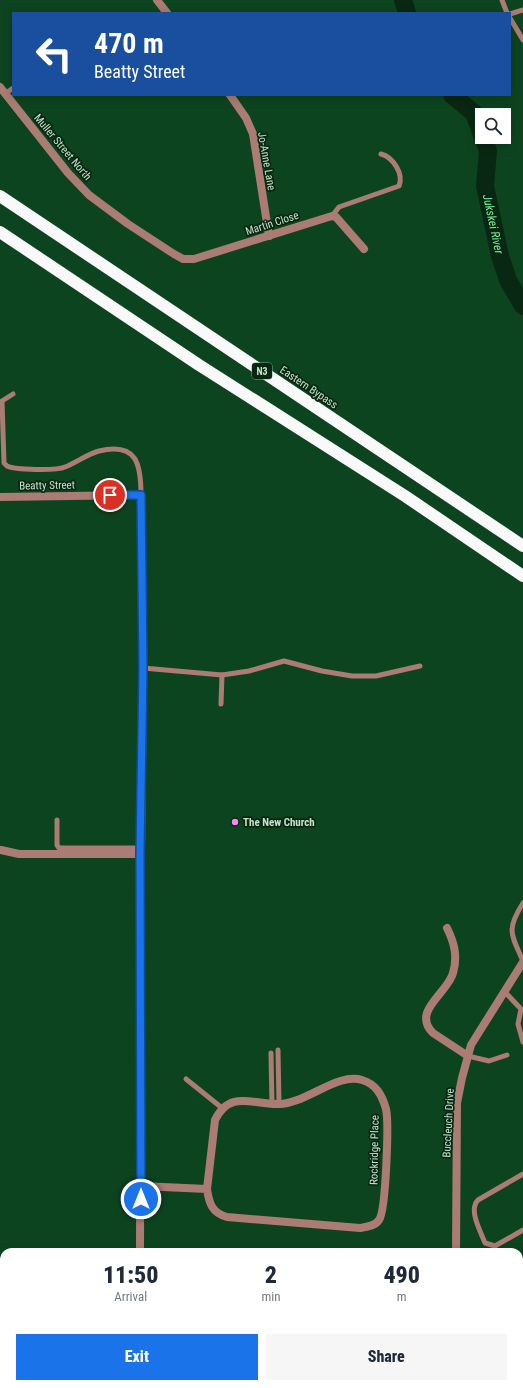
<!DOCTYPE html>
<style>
body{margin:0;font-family:"Roboto Condensed",sans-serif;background:#f6f6f7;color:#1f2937;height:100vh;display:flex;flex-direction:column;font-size:15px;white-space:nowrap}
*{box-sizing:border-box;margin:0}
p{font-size:13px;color:#747a83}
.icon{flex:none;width:22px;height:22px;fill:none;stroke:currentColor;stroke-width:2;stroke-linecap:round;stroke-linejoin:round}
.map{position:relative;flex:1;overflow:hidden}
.details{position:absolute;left:0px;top:1248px;width:523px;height:140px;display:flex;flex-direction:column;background:#fff;border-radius:12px 12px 0 0;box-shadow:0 2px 10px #0003}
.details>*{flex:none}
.top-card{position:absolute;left:12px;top:12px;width:499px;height:84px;border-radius:0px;box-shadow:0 2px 10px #0003;background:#1a4fa0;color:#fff;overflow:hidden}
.tools{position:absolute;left:475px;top:108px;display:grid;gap:8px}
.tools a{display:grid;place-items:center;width:36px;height:36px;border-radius:0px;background:#fff;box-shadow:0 2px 10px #0003;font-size:20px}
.pin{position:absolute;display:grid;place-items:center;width:34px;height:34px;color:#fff;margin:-17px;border:2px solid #fff;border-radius:50%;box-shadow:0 1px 4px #0007}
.me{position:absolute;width:44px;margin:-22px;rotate:0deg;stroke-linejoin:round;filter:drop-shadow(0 0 3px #0008)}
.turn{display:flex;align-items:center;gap:14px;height:84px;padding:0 16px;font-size:18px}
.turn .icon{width:52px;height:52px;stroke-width:2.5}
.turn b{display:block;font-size:28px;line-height:34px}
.eta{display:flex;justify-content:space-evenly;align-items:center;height:68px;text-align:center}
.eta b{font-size:24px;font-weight:800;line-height:28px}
.primary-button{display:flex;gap:8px;margin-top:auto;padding:8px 16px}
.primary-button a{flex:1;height:46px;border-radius:0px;background:#1a73e8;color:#fff;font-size:16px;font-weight:800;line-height:46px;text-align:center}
.primary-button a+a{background:#f6f6f7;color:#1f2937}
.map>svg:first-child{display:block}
</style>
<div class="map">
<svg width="523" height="1388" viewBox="0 0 523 1388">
<rect width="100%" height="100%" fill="#0d4420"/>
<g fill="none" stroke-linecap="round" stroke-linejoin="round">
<g stroke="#092813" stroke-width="18">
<polyline points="403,0 407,13"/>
<polyline points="452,95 474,113 482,135"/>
<polyline points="483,137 488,151 485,186 500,256 508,280 523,306"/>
</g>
<g stroke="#ab7c73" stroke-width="5">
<polyline points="502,0 507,13"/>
<polyline points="510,14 523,10"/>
<polyline points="510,18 523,40"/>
<polyline points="5,94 13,88"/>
<path d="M332 216 339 207 399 186C404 174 393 157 381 154"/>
<path d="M13 394 2 401 4 463 7 466C15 470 56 471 65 467 76 463 87 454 99 451 137 442 141 464 141 495"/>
<polyline points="143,668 222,675 249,671 284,661 322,671 352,676 376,676 420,666"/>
<polyline points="221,704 222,675"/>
<polyline points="57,820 57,845 59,848 141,848"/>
<path d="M523 903C506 930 511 934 523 961"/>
<polyline points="504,991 521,1009 518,1024 523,1042"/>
<polyline points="278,1050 279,1104"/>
<polyline points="271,1053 272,1105"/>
<polyline points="468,1056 489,1061 507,1055"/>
<polyline points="186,1079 222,1108"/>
<path d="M523 1174 478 1200C468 1210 481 1232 485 1243L495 1246 523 1230"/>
<polyline points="0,1268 4,1267"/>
<polyline points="522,1286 523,1285"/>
<polyline points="0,1326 4,1326"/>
<polyline points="519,1376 523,1371"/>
<polyline points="140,1384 163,1386 184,1384"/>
<polyline points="300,1384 318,1388"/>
<polyline points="270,1388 272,1384"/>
<polyline points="374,1388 379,1384"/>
<polyline points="514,1388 516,1384"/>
</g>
<g stroke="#ab7c73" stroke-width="8">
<polyline points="157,0 167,13"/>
<polyline points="0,87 68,173 89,195 128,224 174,254 183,259 194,259 332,216 336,217 364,249"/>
<polyline points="230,95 246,118 253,134 269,236"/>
<polyline points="0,497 141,495 143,668 141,854 140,1252"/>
<polyline points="1,850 19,854 141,854"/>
<path d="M447 928C454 942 458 956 453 973 448 993 411 1011 433 1033L468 1056"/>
<path d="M141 1186 207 1189C209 1203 212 1213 227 1217L360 1228C367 1227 375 1226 379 1220 386 1211 389 1122 386 1109 382 1095 376 1084 362 1080 338 1072 305 1104 279 1104 253 1105 230 1089 215 1120L207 1189"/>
<polyline points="456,1252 457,1103 462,1078 471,1045 523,962"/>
<polyline points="138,1388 138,1384"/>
<polyline points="454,1388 454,1384"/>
</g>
<g stroke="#f9f9f9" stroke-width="12">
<polyline points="0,196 523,546"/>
<polyline points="0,232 199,365 405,496 523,576"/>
</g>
</g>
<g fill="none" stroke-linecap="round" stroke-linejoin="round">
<g stroke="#114b97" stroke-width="10">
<polyline id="route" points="110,495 141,495 143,668 140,854 141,1199"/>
</g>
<use href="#route" stroke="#1a73e8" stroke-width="7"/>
</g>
<circle fill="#f688ed" stroke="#092612" stroke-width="1.5" cx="235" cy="822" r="4"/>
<g text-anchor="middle" stroke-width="3.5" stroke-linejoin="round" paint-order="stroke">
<rect fill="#092612" stroke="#8aab91" stroke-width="1" x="252" y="363" width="20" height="16" rx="3"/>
<g font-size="10" font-weight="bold" fill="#c2e4c8">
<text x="262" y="375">N3</text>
</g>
<g font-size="11" fill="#c2e4c8" stroke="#092612">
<text transform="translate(63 147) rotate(50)" y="4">Muller Street North</text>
<text transform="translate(267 161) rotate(80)" y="4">Jo-Anne Lane</text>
<text transform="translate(272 223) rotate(-18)" y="4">Martin Close</text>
<text transform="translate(309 387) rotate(34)" y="4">Eastern Bypass</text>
<text transform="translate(47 485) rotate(-1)" y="4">Beatty Street</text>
<text transform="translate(448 1123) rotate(-87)" y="4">Buccleuch Drive</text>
<text transform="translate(374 1150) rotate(-89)" y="4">Rockridge Place</text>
</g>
<g font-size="11" font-weight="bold" fill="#c2e4c8" stroke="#092612" text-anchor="start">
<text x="243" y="826">The New Church</text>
</g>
<g font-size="12" font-style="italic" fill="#76f097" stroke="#092612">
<text transform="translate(493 224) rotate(78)" y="4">Jukskei River</text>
</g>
</g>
</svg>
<div class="tools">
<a><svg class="icon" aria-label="search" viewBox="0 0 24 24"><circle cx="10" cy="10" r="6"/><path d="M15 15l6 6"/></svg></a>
</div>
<div class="pin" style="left:110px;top:495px;background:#d93025"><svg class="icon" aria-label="arrive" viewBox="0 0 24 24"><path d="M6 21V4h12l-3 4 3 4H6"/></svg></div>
<svg class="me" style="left:141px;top:1199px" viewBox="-20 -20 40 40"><circle r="17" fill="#1a73e8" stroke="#fff" stroke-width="3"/><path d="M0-11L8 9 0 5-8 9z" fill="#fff"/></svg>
<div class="top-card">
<div class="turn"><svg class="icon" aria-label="left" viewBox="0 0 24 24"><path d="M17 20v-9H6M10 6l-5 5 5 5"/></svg><div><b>470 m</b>Beatty Street</div></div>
</div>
<section class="details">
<div class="eta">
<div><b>11:50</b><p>Arrival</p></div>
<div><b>2</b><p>min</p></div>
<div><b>490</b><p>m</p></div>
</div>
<div class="primary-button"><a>Exit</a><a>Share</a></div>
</section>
</div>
